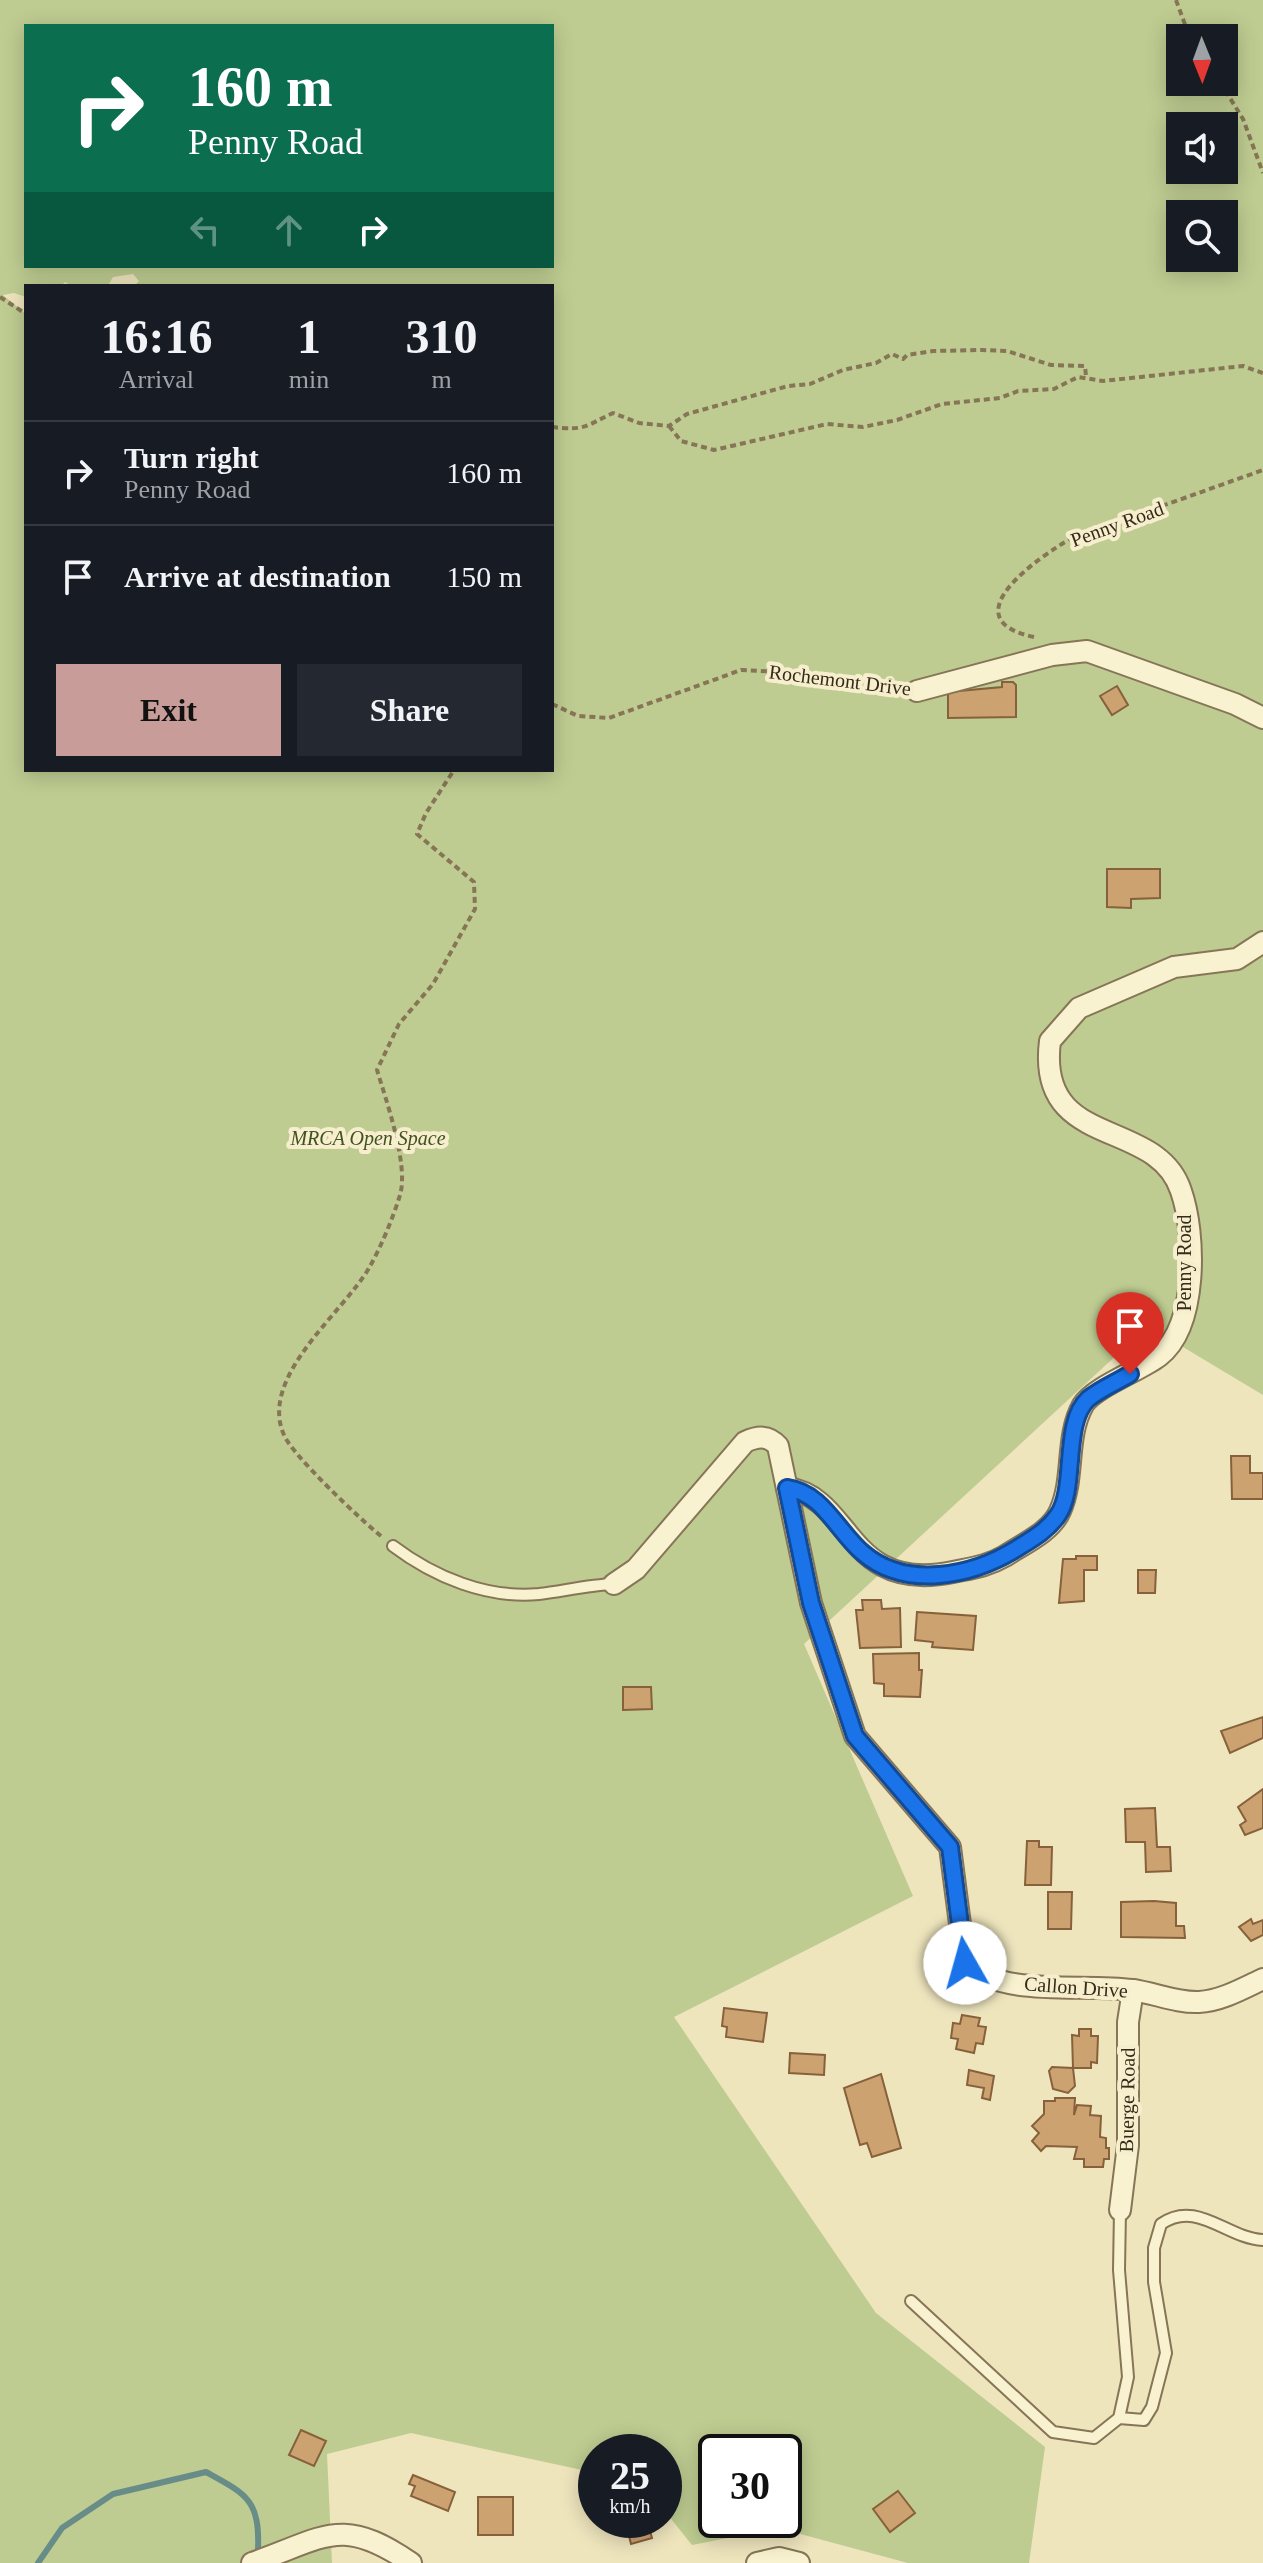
<!DOCTYPE html>
<style>
body{margin:0;font-family:"Times New Roman",serif;background:#242831;color:#f1f3f6;height:100vh;display:flex;flex-direction:column;font-size:30px;white-space:nowrap}
*{box-sizing:border-box;margin:0}
p{font-size:26px;color:#9ea1a6}
.icon{flex:none;width:44px;height:44px;fill:none;stroke:currentColor;stroke-width:2;stroke-linecap:round;stroke-linejoin:round}
.map{position:relative;flex:1;overflow:hidden}
.panel{position:absolute;left:24px;top:284px;width:530px;height:488px;display:flex;flex-direction:column;background:#171b24;border-radius:0px;box-shadow:0 4px 20px #0003}
.panel>*{flex:none}
.guide{position:absolute;left:24px;top:24px;width:530px;height:244px;border-radius:0px;box-shadow:0 4px 20px #0003;background:#0b6e4f;color:#fff;overflow:hidden}
.needle{width:52px;rotate:179deg}
.tools{position:absolute;left:1166px;top:24px;display:grid;gap:16px}
.tools a{display:grid;place-items:center;width:72px;height:72px;border-radius:0px;background:#171b24;box-shadow:0 4px 20px #0003;font-size:40px}
.speed{position:absolute;left:578px;top:2434px;display:flex;gap:16px;font-size:40px;font-weight:700;text-align:center}
.speed>*{display:grid;place-content:center;width:104px;height:104px;border-radius:50%;background:#171b24;box-shadow:0 4px 20px #0003;line-height:1}
.speed small{font-size:20px;font-weight:400}
.speed .limit{border:4px solid #111;border-radius:12px;background:#fff;color:#111}
.pin{position:absolute;display:grid;place-items:center;width:68px;height:68px;color:#fff;margin:-82px -34px;border-radius:50% 50% 50% 0;rotate:-45deg;box-shadow:0 0 8px #0007}
.pin .icon{rotate:45deg}
.me{position:absolute;width:88px;margin:-44px;rotate:353deg;stroke-linejoin:round;filter:drop-shadow(0 0 6px #0008)}
.turn{display:flex;align-items:center;gap:28px;height:168px;padding:0 32px;font-size:36px}
.turn .icon{width:104px;height:104px;stroke-width:2.5}
.turn b{display:block;font-size:56px;line-height:68px}
.lanes{display:flex;align-items:center;height:76px;padding:0 32px;background:#0003;justify-content:center;gap:40px;direction:ltr}
.lanes .off{opacity:.35}
.eta{display:flex;justify-content:space-evenly;align-items:center;height:136px;text-align:center}
.eta b{font-size:48px;font-weight:800;line-height:56px}
.cta{display:flex;gap:16px;margin-top:auto;padding:16px 32px}
.cta a{flex:1;height:92px;border-radius:0px;background:#c89c98;color:#111;font-size:32px;font-weight:800;line-height:92px;text-align:center}
.cta a+a{background:#242831;color:#f1f3f6}
ul{padding:0;list-style:none}
li{display:flex;align-items:center;gap:24px;height:104px;padding:0 32px;border-top:2px solid #363941}
li div{flex:1}
li b{display:block;font-size:30px}
li em{font-style:normal}
.map>svg:first-child{display:block}
</style>
<div class="map">
<svg width="1263" height="2563" viewBox="0 0 1263 2563">
<rect width="100%" height="100%" fill="#eee5bd"/>
<path fill="#becc91" fill-rule="evenodd" d="M0 0H1263V1395L1148 1326 804 1644 913 1896 674 2017 876 2313 1045 2447 1029 2563H908L778 2528 692 2545 664 2510V2452H596V2473L411 2433 327 2454 332 2563H0ZM26 26H552V266H26ZM1180 38H1224V82H1180ZM1180 126H1224V170H1180ZM1180 214H1224V258H1180ZM133 274 139 281 134 286H552V770H26V314L3 295 14 293 26 297V286H61L65 282 72 286H108L113 277ZM716 2452H784V2520H716Z"/>
<g fill="none" stroke-linecap="round" stroke-linejoin="round">
<path stroke="#688d88" stroke-width="6" d="M38 2563 62 2528 113 2494 206 2472C246 2494 260 2499 258 2550"/>
</g>
<g fill="#cda271" stroke="#86613b" stroke-width="2">
<polygon points="1002,682 1013,682 1016,685 1016,717 948,718 948,692 1002,687"/>
<polygon points="1117,686 1128,705 1112,715 1100,696"/>
<polygon points="1107,869 1160,869 1160,898 1131,899 1131,908 1107,907"/>
<polygon points="1231,1456 1250,1456 1250,1473 1263,1473 1263,1499 1232,1499"/>
<polygon points="1076,1556 1097,1556 1097,1570 1084,1570 1084,1601 1059,1603 1063,1559 1076,1559"/>
<polygon points="1138,1570 1156,1570 1155,1593 1138,1593"/>
<polygon points="862,1600 881,1600 882,1609 900,1608 901,1647 860,1648 856,1610 863,1610"/>
<polygon points="917,1612 976,1616 973,1650 932,1647 933,1642 915,1640"/>
<polygon points="919,1653 919,1670 922,1670 920,1697 884,1696 884,1684 874,1683 873,1654"/>
<polygon points="623,1687 651,1687 652,1709 623,1710"/>
<polygon points="1263,1717 1263,1738 1230,1753 1221,1731"/>
<polygon points="1263,1789 1263,1828 1245,1835 1240,1825 1246,1821 1238,1807"/>
<polygon points="1155,1808 1157,1847 1170,1847 1171,1871 1146,1872 1145,1842 1126,1842 1125,1809"/>
<polygon points="1027,1841 1039,1841 1039,1847 1052,1847 1051,1885 1025,1885"/>
<polygon points="1048,1892 1072,1892 1071,1929 1048,1929"/>
<polygon points="1154,1901 1176,1903 1176,1926 1184,1926 1185,1938 1121,1937 1121,1902"/>
<polygon points="1251,1919 1253,1924 1263,1920 1263,1935 1251,1941 1239,1927"/>
<polygon points="724,2008 767,2013 763,2042 726,2037 727,2027 722,2026"/>
<polygon points="962,2015 980,2018 978,2026 986,2027 983,2044 976,2043 974,2053 956,2049 958,2039 951,2038 953,2023 960,2024"/>
<polygon points="1079,2029 1091,2029 1091,2036 1098,2036 1097,2063 1091,2062 1091,2068 1073,2068 1072,2035 1079,2036"/>
<polygon points="790,2053 825,2055 824,2075 789,2073"/>
<polygon points="1052,2067 1073,2068 1075,2086 1068,2093 1053,2089 1049,2071"/>
<polygon points="969,2070 994,2076 990,2100 982,2098 984,2088 967,2085"/>
<polygon points="881,2074 901,2148 872,2157 867,2143 860,2145 844,2088"/>
<polygon points="1055,2098 1075,2098 1074,2115 1077,2105 1091,2106 1090,2115 1101,2116 1100,2137 1106,2138 1106,2148 1109,2148 1109,2159 1104,2159 1103,2167 1084,2167 1084,2159 1074,2159 1077,2147 1046,2146 1041,2151 1032,2141 1039,2133 1032,2126 1044,2114 1044,2101 1055,2101"/>
<polygon points="301,2430 326,2441 314,2466 289,2455"/>
<polygon points="413,2475 455,2492 448,2511 411,2496 415,2486 409,2484"/>
<polygon points="898,2491 915,2513 890,2532 873,2509"/>
<rect x="478" y="2497" width="35" height="38"/>
<polygon points="625,2520 647,2520 652,2538 631,2544"/>
</g>
<g fill="none" stroke-linecap="round" stroke-linejoin="round">
<g stroke="#867556" stroke-width="14">
<g id="lane">
<path d="M393 1546C434 1577 487 1599 539 1594 564 1591 588 1585 614 1584"/>
<polyline points="911,2301 1053,2432 1094,2438 1119,2418 1128,2377 1119,2270 1120,2210"/>
<path d="M1119 2418 1144 2420 1152 2407 1166 2353 1154 2282V2248L1161 2224C1197 2199 1226 2238 1263 2240"/>
</g>
</g>
<g stroke="#867556" stroke-width="24">
<g id="street">
<polyline points="917,691 1052,655 1087,651 1235,704 1263,718"/>
<path d="M787 1488C853 1497 845 1594 953 1572 972 1568 988 1566 1005 1556 1023 1544 1051 1532 1060 1511 1075 1478 1065 1437 1083 1405 1094 1387 1141 1370 1159 1356 1198 1326 1196 1234 1181 1191 1157 1116 1036 1152 1050 1041L1079 1008 1174 967 1237 959 1263 942"/>
<path d="M614 1584 636 1569 745 1442C758 1436 768 1435 778 1446L811 1603 855 1736 950 1847 965 1963C1003 1998 1083 1983 1132 1990 1155 1993 1176 2003 1199 2002 1221 2001 1244 1988 1263 1979"/>
<polyline points="1120,2210 1128,2145 1128,2022 1133,1990"/>
<path d="M252 2563C326 2537 341 2515 411 2563"/>
<polyline points="757,2563 779,2558 799,2563"/>
</g>
</g>
<g stroke="#867556" stroke-width="4" stroke-dasharray="6 4" stroke-linecap="butt">
<polyline points="1176,0 1190,38"/>
<polyline points="1220,82 1243,119 1263,173"/>
<polyline points="0,297 26,314"/>
<polyline points="669,426 681,441 714,450 827,424 863,427 897,420 942,404 1000,398 1018,391 1054,389 1078,377 1103,381 1243,366 1263,373"/>
<path d="M552 427C586 431 585 426 613 413L639 423 669 426 687 414 788 386 810 384 843 370 876 363 892 354 903 359 907 355 933 351 982 350 1007 351 1051 365 1085 366 1086 376"/>
<path d="M1034 637C948 619 1040 556 1072 538L1263 470"/>
<polyline points="552,704 578,716 609,718 741,670 821,674 897,688"/>
<path d="M381 1536C362 1521 292 1455 284 1435 258 1377 343 1313 369 1268 381 1247 393 1218 400 1195 409 1165 386 1100 377 1070L399 1024 433 984 475 909 474 882 417 834 426 813 454 770"/>
</g>
<use href="#lane" stroke="#f9f2d0" stroke-width="10"/>
<use href="#street" stroke="#f9f2d0" stroke-width="20"/>
</g>
<g fill="none" stroke-linecap="round" stroke-linejoin="round">
<g stroke="#114b97" stroke-width="20">
<path id="route" d="M965 1963 950 1847 855 1736 811 1603 787 1488C823 1493 837 1531 863 1553 906 1590 972 1576 1016 1549 1032 1539 1047 1531 1058 1515 1077 1488 1062 1423 1088 1399 1100 1389 1117 1382 1130 1374"/>
</g>
<use href="#route" stroke="#1a73e8" stroke-width="14"/>
</g>
<g text-anchor="middle" stroke-width="8" stroke-linejoin="round" paint-order="stroke">
<g font-size="20" fill="#352b1b" stroke="#f6eecc">
<text transform="translate(1117 524) rotate(-20)" y="7">Penny Road</text>
<text transform="translate(840 680) rotate(7)" y="7">Rochemont Drive</text>
<text transform="translate(1184 1263) rotate(-90)" y="7">Penny Road</text>
<text transform="translate(1076 1987) rotate(4)" y="7">Callon Drive</text>
<text transform="translate(1127 2100) rotate(-89)" y="7">Buerge Road</text>
</g>
<g font-size="20" font-style="italic" fill="#405221" stroke="#f6eecc">
<text x="368" y="1145">MRCA Open Space</text>
</g>
</g>
</svg>
<div class="tools">
<a><svg class="needle" viewBox="-14 -14 28 28"><path d="M0-13l5 13h-10z" fill="#e53935"/><path d="M0 13l5-13h-10z" fill="#9ea1a6"/></svg></a>
<a><svg class="icon" aria-label="sound" viewBox="0 0 24 24"><path d="M4 9h4l5-4v14l-5-4H4zM17 9q2 3 0 6"/></svg></a>
<a><svg class="icon" aria-label="search" viewBox="0 0 24 24"><circle cx="10" cy="10" r="6"/><path d="M15 15l6 6"/></svg></a>
</div>
<div class="speed"><div>25<small>km/h</small></div><div class="limit">30</div></div>
<div class="pin" style="left:1130px;top:1374px;background:#d93025"><svg class="icon" aria-label="arrive" viewBox="0 0 24 24"><path d="M6 21V4h12l-3 4 3 4H6"/></svg></div>
<svg class="me" style="left:965px;top:1963px" viewBox="-20 -20 40 40"><circle r="19" fill="#fff"/><path d="M0-13L10 11 0 6-10 11z" fill="#1a73e8"/></svg>
<div class="guide">
<div class="turn"><svg class="icon" aria-label="right" viewBox="0 0 24 24"><path d="M7 20v-9h11M14 6l5 5-5 5"/></svg><div><b>160 m</b>Penny Road</div></div>
<div class="lanes"><svg class="icon off" aria-label="left" viewBox="0 0 24 24"><path d="M17 20v-9H6M10 6l-5 5 5 5"/></svg><svg class="icon off" aria-label="ahead" viewBox="0 0 24 24"><path d="M12 20V5M6 11l6-6 6 6"/></svg><svg class="icon" aria-label="right" viewBox="0 0 24 24"><path d="M7 20v-9h11M14 6l5 5-5 5"/></svg></div>
</div>
<section class="panel">
<div class="eta">
<div><b>16:16</b><p>Arrival</p></div>
<div><b>1</b><p>min</p></div>
<div><b>310</b><p>m</p></div>
</div>
<ul>
<li><svg class="icon" aria-label="right" viewBox="0 0 24 24"><path d="M7 20v-9h11M14 6l5 5-5 5"/></svg><div><b>Turn right</b><p>Penny Road</p></div><em>160 m</em></li>
<li><svg class="icon" aria-label="arrive" viewBox="0 0 24 24"><path d="M6 21V4h12l-3 4 3 4H6"/></svg><div><b>Arrive at destination</b></div><em>150 m</em></li>
</ul>
<div class="cta"><a>Exit</a><a>Share</a></div>
</section>
</div>
